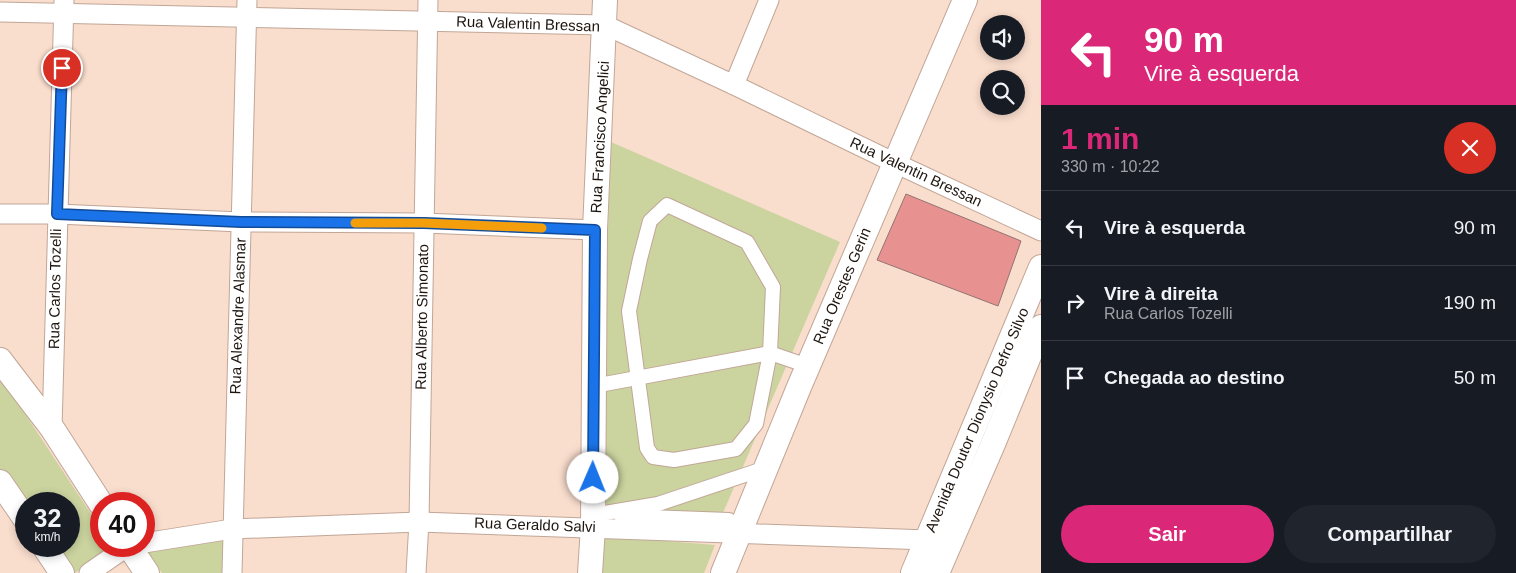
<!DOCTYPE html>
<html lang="pt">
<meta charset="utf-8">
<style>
body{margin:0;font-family:Helvetica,sans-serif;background:#20242c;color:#f1f3f6;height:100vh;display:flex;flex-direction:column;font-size:19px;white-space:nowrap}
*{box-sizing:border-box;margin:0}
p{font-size:16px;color:#9ea1a6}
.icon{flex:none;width:28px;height:28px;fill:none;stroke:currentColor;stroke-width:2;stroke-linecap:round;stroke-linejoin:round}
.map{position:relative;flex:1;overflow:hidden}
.drawer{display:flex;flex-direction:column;background:#171b24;width:475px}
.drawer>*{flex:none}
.hud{background:#db2777;color:#fff;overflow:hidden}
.tools{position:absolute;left:980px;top:15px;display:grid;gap:10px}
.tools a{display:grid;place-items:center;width:45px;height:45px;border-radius:50%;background:#171b24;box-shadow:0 2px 8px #0003;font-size:25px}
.speed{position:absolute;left:15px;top:492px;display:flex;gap:10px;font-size:25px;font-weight:700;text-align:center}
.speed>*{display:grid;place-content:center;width:65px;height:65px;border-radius:50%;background:#171b24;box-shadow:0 2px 8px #0003;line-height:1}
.speed small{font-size:12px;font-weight:400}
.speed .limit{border:8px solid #d22;background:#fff;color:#111}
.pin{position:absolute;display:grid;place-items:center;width:42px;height:42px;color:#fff;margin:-21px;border:2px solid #fff;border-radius:50%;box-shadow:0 1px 5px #0007}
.me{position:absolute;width:55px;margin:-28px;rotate:1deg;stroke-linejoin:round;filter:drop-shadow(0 0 4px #0008)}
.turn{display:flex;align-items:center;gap:18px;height:105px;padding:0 20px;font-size:22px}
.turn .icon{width:65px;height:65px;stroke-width:2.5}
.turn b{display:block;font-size:35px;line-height:42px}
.round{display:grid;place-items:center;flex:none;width:52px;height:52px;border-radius:26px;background:#20242c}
.headline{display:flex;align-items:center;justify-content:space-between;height:85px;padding:0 20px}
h1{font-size:30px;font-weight:700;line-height:38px;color:#db2777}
.primary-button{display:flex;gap:10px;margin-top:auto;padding:10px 20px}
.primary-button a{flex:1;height:58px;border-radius:30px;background:#db2777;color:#fff;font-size:20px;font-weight:700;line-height:58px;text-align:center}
.primary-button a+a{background:#20242c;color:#f1f3f6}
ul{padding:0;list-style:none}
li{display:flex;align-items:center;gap:15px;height:75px;padding:0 20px;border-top:1px solid #363941}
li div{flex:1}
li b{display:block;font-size:19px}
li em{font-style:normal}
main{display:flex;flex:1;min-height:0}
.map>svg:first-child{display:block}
</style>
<main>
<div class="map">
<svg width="1041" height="573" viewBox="0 0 1041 573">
<rect width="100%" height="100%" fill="#f9ddcd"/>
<g fill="#cbd49f">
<polygon points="611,142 840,242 716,529 598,522"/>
<polygon points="0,376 101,529 101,546 113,546 75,573 68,573 49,546 69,546 69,504 26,504 0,475"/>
<polygon points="605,536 715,545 704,573 601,573"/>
<polygon points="227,537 225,573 162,573 144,547"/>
</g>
<polygon fill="#e79291" stroke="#927472" points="906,194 1021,241 998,306 877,260"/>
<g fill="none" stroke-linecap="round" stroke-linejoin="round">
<g stroke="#c1a697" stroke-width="16">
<g id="pedestrian">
<polygon points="667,205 747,242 773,287 770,353 756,424 736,449 674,460 653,457 647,448 629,311 640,259 650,221"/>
<polyline points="594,386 770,353 808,366"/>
<polyline points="593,515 658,504 766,468"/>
<polyline points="621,516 729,520 739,533"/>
</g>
</g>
<g stroke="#c1a697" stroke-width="21">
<g id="minor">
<polyline points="0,12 605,25 734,85 895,163 1041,231"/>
<polyline points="734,85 769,0"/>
<polyline points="0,214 57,214 241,222 424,223 595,230"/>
<polyline points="52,428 64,1"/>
<polyline points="144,543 232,529 419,522 928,540 938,543"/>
<polyline points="89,573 128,546"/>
<polyline points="232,573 247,0"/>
<polyline points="416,573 419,522 428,0"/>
</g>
</g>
<g stroke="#c1a697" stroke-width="26">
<g id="tertiary">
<polyline points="0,360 52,428 101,504"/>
<polyline points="0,482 26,520"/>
<polyline points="44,546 62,573"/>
<polyline points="129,546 147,573"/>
<polyline points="590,573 593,527 595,230 605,0"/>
<polyline points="723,573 799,387 965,0"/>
<polyline points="913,573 1041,267"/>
<polyline points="937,573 993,444 1041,327"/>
</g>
</g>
<use href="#pedestrian" stroke="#fff" stroke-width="14"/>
<use href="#minor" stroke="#fff" stroke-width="19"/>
<use href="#tertiary" stroke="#fff" stroke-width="24"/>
</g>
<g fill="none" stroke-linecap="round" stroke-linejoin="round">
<g stroke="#114b97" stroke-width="12">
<polyline id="route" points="62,68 57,214 241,222 424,223 595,230 593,478"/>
</g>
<use href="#route" stroke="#1a73e8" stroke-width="9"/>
<polyline stroke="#f59e0b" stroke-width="9" points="355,223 424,223 542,228"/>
</g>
<g text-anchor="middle" stroke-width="4.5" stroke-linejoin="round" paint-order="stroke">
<g font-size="15" fill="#1e150f" stroke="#fff">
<text transform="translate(528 24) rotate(2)" y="5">Rua Valentin Bressan</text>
<text transform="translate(600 137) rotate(-87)" y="5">Rua Francisco Angelici</text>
<text transform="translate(916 172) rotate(25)" y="5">Rua Valentin Bressan</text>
<text transform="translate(842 286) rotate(-67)" y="5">Rua Orestes Gerin</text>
<text transform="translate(55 289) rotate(-89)" y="5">Rua Carlos Tozelli</text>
<text transform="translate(238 316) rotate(-88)" y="5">Rua Alexandre Alasmar</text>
<text transform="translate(422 317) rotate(-89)" y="5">Rua Alberto Simonato</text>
<text transform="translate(977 420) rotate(-67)" y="5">Avenida Doutor Dionysio Defro Silvo</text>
<text transform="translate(535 525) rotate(2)" y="5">Rua Geraldo Salvi</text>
</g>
</g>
</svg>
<div class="tools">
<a><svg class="icon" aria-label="sound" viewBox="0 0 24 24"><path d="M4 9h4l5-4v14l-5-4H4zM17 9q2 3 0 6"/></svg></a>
<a><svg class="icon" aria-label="search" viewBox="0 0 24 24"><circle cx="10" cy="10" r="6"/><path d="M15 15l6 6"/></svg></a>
</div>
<div class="speed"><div>32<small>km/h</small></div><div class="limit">40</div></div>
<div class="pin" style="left:62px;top:68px;background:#d93025"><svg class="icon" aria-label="arrive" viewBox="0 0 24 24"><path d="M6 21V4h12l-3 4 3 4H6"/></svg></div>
<svg class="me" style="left:593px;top:478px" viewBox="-20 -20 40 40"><circle r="19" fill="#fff"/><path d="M0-13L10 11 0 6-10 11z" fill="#1a73e8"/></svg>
</div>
<section class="drawer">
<div class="hud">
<div class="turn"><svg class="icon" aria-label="left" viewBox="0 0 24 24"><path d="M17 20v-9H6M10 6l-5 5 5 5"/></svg><div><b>90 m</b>Vire à esquerda</div></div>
</div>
<div class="headline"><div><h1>1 min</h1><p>330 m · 10:22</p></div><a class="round" style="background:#d93025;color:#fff"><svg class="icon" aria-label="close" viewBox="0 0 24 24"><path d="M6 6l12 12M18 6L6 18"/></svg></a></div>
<ul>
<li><svg class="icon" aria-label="left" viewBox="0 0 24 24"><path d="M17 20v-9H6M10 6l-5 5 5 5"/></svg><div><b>Vire à esquerda</b></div><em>90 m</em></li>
<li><svg class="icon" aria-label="right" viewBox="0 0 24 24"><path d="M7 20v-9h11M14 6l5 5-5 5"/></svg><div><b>Vire à direita</b><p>Rua Carlos Tozelli</p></div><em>190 m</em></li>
<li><svg class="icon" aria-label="arrive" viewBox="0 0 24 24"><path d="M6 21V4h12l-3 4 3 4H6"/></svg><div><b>Chegada ao destino</b></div><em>50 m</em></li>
</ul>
<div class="primary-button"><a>Sair</a><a>Compartilhar</a></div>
</section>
</main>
